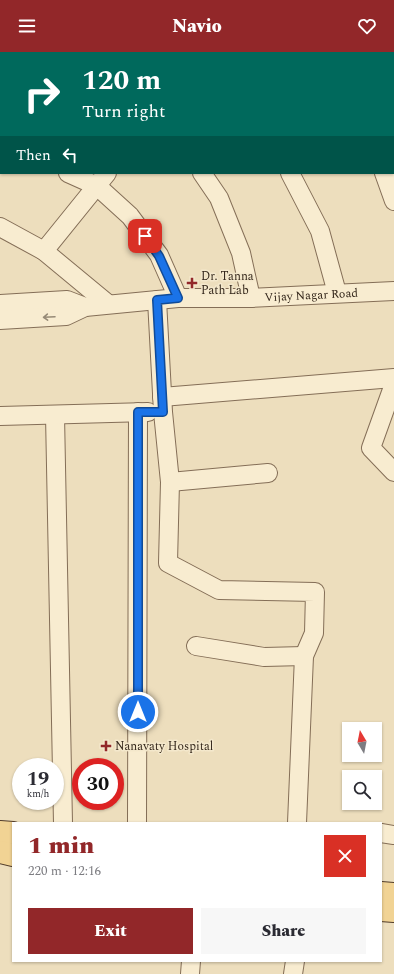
<!DOCTYPE html>
<meta charset="utf-8">
<style>
body{margin:0;font-family:Spectral,serif;background:#f7f7f7;color:#2b2b33;height:100vh;display:flex;flex-direction:column;font-size:15px;white-space:nowrap}
*{box-sizing:border-box;margin:0}
p{font-size:13px;color:#7c7c81}
.icon{flex:none;width:22px;height:22px;fill:none;stroke:currentColor;stroke-width:2;stroke-linecap:round;stroke-linejoin:round}
.map{position:relative;flex:1;overflow:hidden}
.details{position:absolute;left:12px;top:770px;width:370px;height:140px;display:flex;flex-direction:column;background:#fff;border-radius:0px;box-shadow:0 1px 3px #0004}
.details>*{flex:none}
.top-card{position:absolute;left:0px;top:0px;width:394px;height:122px;box-shadow:0 1px 3px #0004;background:#00695c;color:#fff;overflow:hidden}
.needle{width:26px;rotate:350deg}
.fabs{position:absolute;left:342px;top:670px;display:grid;gap:8px}
.fabs a{display:grid;place-items:center;width:40px;height:40px;border-radius:0px;background:#fff;box-shadow:0 1px 3px #0004;font-size:20px}
.speed{position:absolute;left:12px;top:706px;display:flex;gap:8px;font-size:20px;font-weight:700;text-align:center}
.speed>*{display:grid;place-content:center;width:52px;height:52px;border-radius:50%;background:#fff;box-shadow:0 1px 3px #0004;line-height:1}
.speed small{font-size:10px;font-weight:400}
.speed .limit{border:6px solid #d22;background:#fff;color:#111}
.pin{position:absolute;display:grid;place-items:center;width:34px;height:34px;color:#fff;margin:-17px;border-radius:8px;box-shadow:0 2px 6px #0006}
.me{position:absolute;width:44px;margin:-22px;rotate:0deg;stroke-linejoin:round;filter:drop-shadow(0 0 3px #0008)}
.turn{display:flex;align-items:center;gap:14px;height:84px;padding:0 16px;font-size:18px}
.turn .icon{width:52px;height:52px;stroke-width:2.5}
.turn b{display:block;font-size:28px;line-height:34px}
.then{display:flex;align-items:center;height:38px;padding:0 16px;background:#0003;gap:8px;font-size:15px}
.round{display:grid;place-items:center;flex:none;width:42px;height:42px;border-radius:0px;background:#f7f7f7}
.headline{display:flex;align-items:center;justify-content:space-between;height:68px;padding:0 16px}
h1{font-size:24px;font-weight:800;line-height:30px;color:#922729}
.primary-button{display:flex;gap:8px;margin-top:auto;padding:8px 16px}
.primary-button a{flex:1;height:46px;border-radius:0px;background:#922729;color:#fff;font-size:16px;font-weight:800;line-height:46px;text-align:center}
.primary-button a+a{background:#f7f7f7;color:#2b2b33}
header{display:flex;justify-content:space-between;align-items:center;height:52px;padding:0 16px;background:#922729;color:#fff;font-size:18px;font-weight:800}
.map>svg:first-child{display:block}
</style>
<header><svg class="icon" aria-label="menu" viewBox="0 0 24 24"><path d="M4 6h16M4 12h16M4 18h16"/></svg>Navio<svg class="icon" aria-label="heart" viewBox="0 0 24 24"><path d="M12 20l-8-8c-3-5 5-10 8-4 3-6 11-1 8 4z"/></svg></header>
<div class="map">
<svg width="394" height="922" viewBox="0 0 394 922">
<rect width="100%" height="100%" fill="#eddebd"/>
<g fill="none" stroke-linecap="round" stroke-linejoin="round">
<g stroke="#846e57" stroke-width="20">
<g id="minor">
<polyline points="0,0 4,1"/>
<polyline points="192,0 193,1"/>
<polyline points="309,0 310,1"/>
<polyline points="393,5 394,3"/>
<polyline points="0,95 1,95"/>
<polyline points="68,121 97,134 130,164 159,203 178,246"/>
<polyline points="202,121 219,146 241,201 251,246"/>
<polyline points="290,121 320,179 337,241"/>
<polyline points="384,121 394,149"/>
<polyline points="0,175 44,199 108,252"/>
<polyline points="44,199 107,121"/>
<polyline points="157,248 163,360 170,430 168,511 219,538 315,540 314,581 304,604 297,771"/>
<polyline points="0,252 67,248 85,255"/>
<path id="s1" d="M0 268 66 264 85 255 178 246H251L394 239"/>
<polyline points="394,332 371,396 394,420"/>
<polyline points="162,345 394,326"/>
<polyline points="55,363 63,771"/>
<polyline points="0,364 148,360"/>
<polyline points="170,430 268,421"/>
<polyline points="196,594 264,605 304,604"/>
<polyline points="137,771 138,360"/>
<polyline points="381,781 394,783"/>
<polyline points="190,922 191,909"/>
<polyline points="293,922 295,909"/>
</g>
</g>
<g stroke="#523d2b" stroke-width="24">
<g id="major">
<polyline points="0,780 13,781"/>
<polyline points="0,800 13,803"/>
<polyline points="381,841 394,842"/>
<polyline points="381,858 394,859"/>
</g>
</g>
<use href="#minor" stroke="#f8ecd0" stroke-width="18"/>
<use href="#major" stroke="#f1d394" stroke-width="22"/>
</g>
<defs><path id="oneway-shaft" d="M-6 0H5M1.5-3L5.5 0L1.5 3" fill="none" stroke-width="1.6" stroke-linecap="round" stroke-linejoin="round"/></defs>
<use stroke="#968a76" href="#oneway-shaft" transform="translate(49 265) rotate(177)"/>
<g fill="none" stroke-linecap="round" stroke-linejoin="round">
<g stroke="#114b97" stroke-width="10">
<polyline id="route" points="138,660 138,360 163,360 157,248 178,246 159,204 145,184"/>
</g>
<use href="#route" stroke="#1a73e8" stroke-width="7"/>
</g>
<g fill="#922729" stroke="#f4e8cc" stroke-width="1.5">
<path d="M190 225h4v4h4v4h-4v4h-4v-4h-4v-4h4z"/>
<path d="M104 688h4v4h4v4h-4v4h-4v-4h-4v-4h4z"/>
</g>
<g text-anchor="middle" stroke-width="3" stroke-linejoin="round" paint-order="stroke">
<g font-size="12" fill="#34271b" stroke="#f4e8cc" text-anchor="start">
<text x="201" y="228">Dr. Tanna<tspan x="201" dy="14">Path Lab</tspan></text>
<text x="115" y="698">Nanavaty Hospital</text>
</g>
<g font-size="12" fill="#34271b" stroke="#f4e8cc">
<text dy="4" stroke="none"><textPath href="#s1" startOffset="314">Vijay Nagar Road</textPath></text>
</g>
</g>
</svg>
<div class="fabs">
<a><svg class="needle" viewBox="-14 -14 28 28"><path d="M0-13l5 13h-10z" fill="#e53935"/><path d="M0 13l5-13h-10z" fill="#7c7c81"/></svg></a>
<a><svg class="icon" aria-label="search" viewBox="0 0 24 24"><circle cx="10" cy="10" r="6"/><path d="M15 15l6 6"/></svg></a>
</div>
<div class="speed"><div>19<small>km/h</small></div><div class="limit">30</div></div>
<div class="pin" style="left:145px;top:184px;background:#d93025"><svg class="icon" aria-label="arrive" viewBox="0 0 24 24"><path d="M6 21V4h12l-3 4 3 4H6"/></svg></div>
<svg class="me" style="left:138px;top:660px" viewBox="-20 -20 40 40"><circle r="17" fill="#1a73e8" stroke="#fff" stroke-width="3"/><path d="M0-11L8 9 0 5-8 9z" fill="#fff"/></svg>
<div class="top-card">
<div class="turn"><svg class="icon" aria-label="right" viewBox="0 0 24 24"><path d="M7 20v-9h11M14 6l5 5-5 5"/></svg><div><b>120 m</b>Turn right</div></div>
<div class="then">Then<svg class="icon" aria-label="left" viewBox="0 0 24 24"><path d="M17 20v-9H6M10 6l-5 5 5 5"/></svg></div>
</div>
<section class="details">
<div class="headline"><div><h1>1 min</h1><p>220 m · 12:16</p></div><a class="round" style="background:#d93025;color:#fff"><svg class="icon" aria-label="close" viewBox="0 0 24 24"><path d="M6 6l12 12M18 6L6 18"/></svg></a></div>
<div class="primary-button"><a>Exit</a><a>Share</a></div>
</section>
</div>
